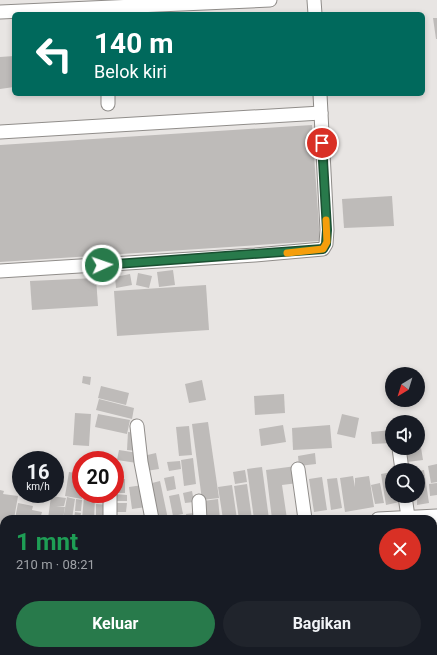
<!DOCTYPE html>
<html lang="id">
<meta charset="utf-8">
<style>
body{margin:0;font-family:Roboto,sans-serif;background:#20242c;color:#f1f3f6;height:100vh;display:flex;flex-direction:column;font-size:15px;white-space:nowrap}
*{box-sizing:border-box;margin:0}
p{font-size:13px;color:#9ea1a6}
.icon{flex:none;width:22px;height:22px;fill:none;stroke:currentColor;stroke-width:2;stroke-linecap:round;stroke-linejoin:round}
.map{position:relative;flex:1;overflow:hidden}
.side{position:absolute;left:0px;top:515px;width:437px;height:140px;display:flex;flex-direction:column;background:#171b24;border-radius:12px 12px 0 0;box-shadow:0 2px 6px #0003}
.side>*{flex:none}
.hud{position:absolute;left:12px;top:12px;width:413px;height:84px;border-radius:6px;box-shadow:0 2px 6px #0003;background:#00695c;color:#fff;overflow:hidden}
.needle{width:26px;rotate:218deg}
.buttons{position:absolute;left:385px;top:367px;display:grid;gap:8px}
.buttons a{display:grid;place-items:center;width:40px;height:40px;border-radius:50%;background:#171b24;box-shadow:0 2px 6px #0003;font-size:20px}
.speed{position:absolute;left:12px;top:451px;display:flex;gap:8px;font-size:20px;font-weight:700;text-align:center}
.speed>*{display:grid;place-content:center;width:52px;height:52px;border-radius:50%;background:#171b24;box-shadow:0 2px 6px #0003;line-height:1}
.speed small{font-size:10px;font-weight:400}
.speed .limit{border:6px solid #d22;background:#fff;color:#111}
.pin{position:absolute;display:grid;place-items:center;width:34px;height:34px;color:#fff;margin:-17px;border:2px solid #fff;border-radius:50%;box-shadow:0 1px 4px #0007}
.me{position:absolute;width:44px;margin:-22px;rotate:87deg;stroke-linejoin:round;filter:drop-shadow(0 0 3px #0008)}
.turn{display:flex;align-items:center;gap:14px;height:84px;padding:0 16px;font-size:18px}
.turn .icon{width:52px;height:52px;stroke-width:2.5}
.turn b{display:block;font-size:28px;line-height:34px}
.round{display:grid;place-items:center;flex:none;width:42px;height:42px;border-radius:21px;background:#20242c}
.summary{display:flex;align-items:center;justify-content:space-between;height:68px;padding:0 16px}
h1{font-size:24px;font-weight:700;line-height:30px;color:#1e9e55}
.button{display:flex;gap:8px;margin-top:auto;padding:8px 16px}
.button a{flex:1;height:46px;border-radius:24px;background:#287a4b;color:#fff;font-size:16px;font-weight:700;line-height:46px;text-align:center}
.button a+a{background:#20242c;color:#f1f3f6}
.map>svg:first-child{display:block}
</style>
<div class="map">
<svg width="437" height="655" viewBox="0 0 437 655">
<rect width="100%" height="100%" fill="#e8e5e3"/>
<g fill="#bebbb9">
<polygon points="433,18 437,18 437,39 436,39"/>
<polygon points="14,56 14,87 0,89 0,57"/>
<polygon points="312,125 320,241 0,262 0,145"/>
<polygon points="392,196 394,226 344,228 342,199"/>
<polygon points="173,270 175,285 159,287 157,272"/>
<polygon points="138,273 152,276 149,288 136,285"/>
<polygon points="130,274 132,285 116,288 115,277"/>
<polygon points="96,278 98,306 32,310 30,281"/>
<polygon points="206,285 209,330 117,336 114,291"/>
<polygon points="83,376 91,377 90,385 82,383"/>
<polygon points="202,380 206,400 189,403 185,384"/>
<polygon points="101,386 129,393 126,405 98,398"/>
<polygon points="284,394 285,413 255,415 254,396"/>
<polygon points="99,399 134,408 132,419 96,410"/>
<polygon points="75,413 91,414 89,446 73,445"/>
<polygon points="98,414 130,420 127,434 95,427"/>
<polygon points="342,414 359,418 355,438 337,434"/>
<polygon points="208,422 219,498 202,500 192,424"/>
<polygon points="283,425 286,442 261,446 259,429"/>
<polygon points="330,425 332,448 293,450 292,428"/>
<polygon points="189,426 192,455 179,456 176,427"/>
<polygon points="418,429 423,460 407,462 405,448 418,448"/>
<polygon points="392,430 392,443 372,444 371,432"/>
<polygon points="128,432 137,433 137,451 127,450"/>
<polygon points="119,450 138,453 137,463 117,460"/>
<polygon points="156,453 159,469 146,471 143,456"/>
<polygon points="315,453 316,464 299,466 298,456"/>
<polygon points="193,458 196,484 184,486 181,460"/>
<polygon points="180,461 181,469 169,471 167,462"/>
<polygon points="437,464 437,482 431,483 428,466"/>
<polygon points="296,466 298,483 282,485 287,519 272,519 266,470"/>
<polygon points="262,467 269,519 254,519 247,469"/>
<polygon points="245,470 247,482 235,484 233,472"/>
<polygon points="424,470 429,503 417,505 418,471"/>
<polygon points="69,472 81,474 82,499 65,496"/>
<polygon points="392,472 392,496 403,496 404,501 386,505 381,474"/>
<polygon points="174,476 176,489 167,491 164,478"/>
<polygon points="353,476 355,487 355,478 369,476 374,507 345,512 340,478"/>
<polygon points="322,477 327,510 314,512 309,479"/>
<polygon points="337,478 342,508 331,510 327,479"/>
<rect x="115" y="479" width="10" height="14"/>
<polygon points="160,481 168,519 155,519 148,484"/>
<polygon points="380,483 384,503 375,504 371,485"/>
<polygon points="437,483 437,495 430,496 429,484"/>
<polygon points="247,484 252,519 239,519 234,486"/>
<polygon points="143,485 146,507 132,509 129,487"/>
<polygon points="232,485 237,519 223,519 218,487"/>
<polygon points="0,490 4,491 3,494 18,496 14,519 4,519 4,531 0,530"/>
<polygon points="192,491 194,502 185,503 183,493"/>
<rect x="96" y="494" width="13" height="6"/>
<polygon points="114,494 127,495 127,501 114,501"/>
<polygon points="179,494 183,514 173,516 169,496"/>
<polygon points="51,496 66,498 64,506 56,506 65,507 63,519 48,519"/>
<polygon points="67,497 75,499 72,519 63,519"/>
<polygon points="84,497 95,498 94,519 82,519"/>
<polygon points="76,499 82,500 81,511 75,511"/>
<polygon points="218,499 220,519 205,519 203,501"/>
<polygon points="18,503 33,506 32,510 42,512 40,519 15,519"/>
<polygon points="115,503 127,503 126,512 114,512"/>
<polygon points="96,504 109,505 109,519 96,519"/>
<polygon points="75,512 81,513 80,519 74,519"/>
<polygon points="194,513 194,519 187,519 186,514"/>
<polygon points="433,542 437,542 437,552 433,553"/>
<polygon points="0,547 4,547 4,566 0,565"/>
<polygon points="437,567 437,584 433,585 433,568"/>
<polygon points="0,581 2,582 1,597 0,597"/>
<polygon points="212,651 235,651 236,655 201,655"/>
<polygon points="302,651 318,651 319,655 304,655"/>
</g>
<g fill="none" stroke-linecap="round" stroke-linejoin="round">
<g stroke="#908d8a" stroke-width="15">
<g id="minor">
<polyline points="314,0 315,14"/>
<polyline points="0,12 270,0"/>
<polyline points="108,94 108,104"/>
<polyline points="0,132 321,113"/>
<polyline points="0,271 255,255 323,249 326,244 327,230 320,94"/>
<polyline points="137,426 141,462 152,519"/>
<polyline points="399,448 402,470"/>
<polyline points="298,469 305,519"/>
<polyline points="405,496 408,517"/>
<polyline points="199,501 200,519"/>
<polyline points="110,519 110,494"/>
<polyline points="378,519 437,516"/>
<polyline points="0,542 4,543"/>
<polyline points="433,592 437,591"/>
<polyline points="154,651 154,655"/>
<polyline points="268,655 279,651"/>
</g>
</g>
<use href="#minor" stroke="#fff" stroke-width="13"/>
</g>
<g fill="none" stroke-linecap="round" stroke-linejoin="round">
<g stroke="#1a4f31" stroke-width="10">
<polyline id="route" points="102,265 323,249 326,244 327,230 322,143"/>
</g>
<use href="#route" stroke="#287a4b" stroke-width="7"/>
<polyline stroke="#f59e0b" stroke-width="7" points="287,253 323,249 327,242 326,220"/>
</g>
</svg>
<div class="buttons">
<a><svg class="needle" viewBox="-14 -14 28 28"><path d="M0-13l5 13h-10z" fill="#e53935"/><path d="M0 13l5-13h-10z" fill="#9ea1a6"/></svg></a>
<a><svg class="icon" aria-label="sound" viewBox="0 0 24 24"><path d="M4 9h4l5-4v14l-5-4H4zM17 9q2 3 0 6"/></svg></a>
<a><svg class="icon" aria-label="search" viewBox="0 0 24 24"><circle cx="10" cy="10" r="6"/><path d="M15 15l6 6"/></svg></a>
</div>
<div class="speed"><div>16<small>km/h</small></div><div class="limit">20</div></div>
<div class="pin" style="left:322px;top:143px;background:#d93025"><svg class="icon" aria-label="arrive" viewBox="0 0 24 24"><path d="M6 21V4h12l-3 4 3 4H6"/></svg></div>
<svg class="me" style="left:102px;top:265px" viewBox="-20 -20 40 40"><circle r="17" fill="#287a4b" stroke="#fff" stroke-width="3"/><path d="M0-11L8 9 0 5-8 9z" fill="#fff"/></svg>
<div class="hud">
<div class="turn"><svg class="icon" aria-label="left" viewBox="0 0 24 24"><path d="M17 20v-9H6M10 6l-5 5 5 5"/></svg><div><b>140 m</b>Belok kiri</div></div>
</div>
<section class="side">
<div class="summary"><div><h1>1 mnt</h1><p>210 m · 08:21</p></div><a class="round" style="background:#d93025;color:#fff"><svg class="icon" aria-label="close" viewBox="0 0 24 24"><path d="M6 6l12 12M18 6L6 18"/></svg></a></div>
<div class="button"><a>Keluar</a><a>Bagikan</a></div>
</section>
</div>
